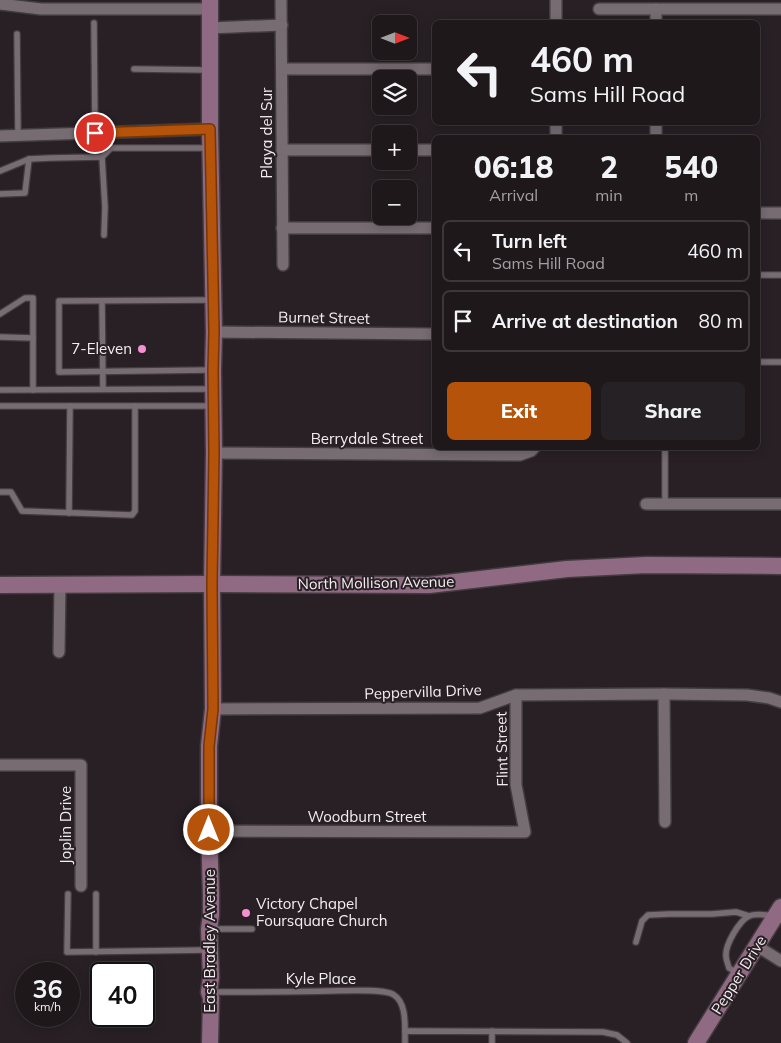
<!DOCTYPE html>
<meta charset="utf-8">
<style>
body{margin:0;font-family:Mulish,sans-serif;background:#262124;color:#f1f3f6;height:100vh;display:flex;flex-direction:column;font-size:19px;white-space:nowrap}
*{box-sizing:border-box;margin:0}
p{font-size:16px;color:#a1a0a3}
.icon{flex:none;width:28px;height:28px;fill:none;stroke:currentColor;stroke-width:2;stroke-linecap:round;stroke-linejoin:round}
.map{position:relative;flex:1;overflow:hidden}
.drawer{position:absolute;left:432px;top:135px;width:328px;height:315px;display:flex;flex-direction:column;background:#1e181b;border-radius:8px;box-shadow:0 2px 12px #0003,0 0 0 1px #3c373a}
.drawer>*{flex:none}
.top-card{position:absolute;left:432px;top:20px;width:328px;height:105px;border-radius:8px;box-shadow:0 2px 12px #0003,0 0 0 1px #3c373a;background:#1e181b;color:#f1f3f6;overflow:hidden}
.needle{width:32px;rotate:90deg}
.controls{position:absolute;left:372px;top:15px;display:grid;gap:10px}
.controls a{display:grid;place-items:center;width:45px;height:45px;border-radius:8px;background:#1e181b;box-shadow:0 2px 12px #0003,0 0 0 1px #3c373a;font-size:25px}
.speed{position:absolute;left:15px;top:962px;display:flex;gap:10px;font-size:25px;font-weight:700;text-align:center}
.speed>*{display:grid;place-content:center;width:65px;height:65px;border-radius:50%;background:#1e181b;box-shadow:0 2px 12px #0003,0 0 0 1px #3c373a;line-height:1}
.speed small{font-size:12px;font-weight:400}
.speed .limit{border:2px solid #111;border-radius:8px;background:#fff;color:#111}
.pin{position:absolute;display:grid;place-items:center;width:42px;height:42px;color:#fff;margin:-21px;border:2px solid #fff;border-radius:50%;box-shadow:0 1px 5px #0007}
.me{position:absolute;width:55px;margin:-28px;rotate:0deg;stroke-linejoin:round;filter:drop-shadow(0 0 4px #0008)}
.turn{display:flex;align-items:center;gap:18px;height:105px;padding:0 15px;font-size:22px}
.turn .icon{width:65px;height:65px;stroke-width:2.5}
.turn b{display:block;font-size:35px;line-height:42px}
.eta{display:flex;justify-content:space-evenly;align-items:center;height:85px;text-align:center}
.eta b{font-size:30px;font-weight:800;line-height:35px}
.action{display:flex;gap:10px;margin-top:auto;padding:10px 15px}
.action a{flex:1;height:58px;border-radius:8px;background:#b45309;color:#fff;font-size:20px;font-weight:800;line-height:58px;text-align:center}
.action a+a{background:#262124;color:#f1f3f6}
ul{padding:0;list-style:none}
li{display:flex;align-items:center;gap:15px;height:62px;margin:0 10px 8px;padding:0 5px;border:2px solid #3c373a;border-radius:8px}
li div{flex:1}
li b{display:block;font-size:19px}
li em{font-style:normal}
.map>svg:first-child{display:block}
</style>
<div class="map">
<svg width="781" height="1043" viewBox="0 0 781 1043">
<rect width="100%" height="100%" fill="#282024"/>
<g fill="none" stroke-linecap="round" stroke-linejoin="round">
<g stroke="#423b40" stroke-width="8">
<g id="lane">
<polyline points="94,23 95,133"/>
<polyline points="17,34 18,135"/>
<polyline points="134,69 208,70"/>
<polyline points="102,157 105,207 104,235"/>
<polyline points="0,171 29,159 50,158 102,157 111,148 208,148"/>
<polyline points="0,194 25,193 29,159"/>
<polyline points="758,275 781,275"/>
<polyline points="102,301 103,389"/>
<polyline points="0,314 25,298 33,298 33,390"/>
<polyline points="0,337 33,338"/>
<polyline points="758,362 781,362"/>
<polyline points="211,370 59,372 59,301 212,300"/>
<polyline points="0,390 213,389"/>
<polyline points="0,406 212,406"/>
<polyline points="0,492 11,492 22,511 132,515 135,511 135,406"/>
<polyline points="665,504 665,448"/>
<polyline points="69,513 70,406"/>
<polyline points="68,894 67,952 209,950"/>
<polyline points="209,929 252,929"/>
<polyline points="636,942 642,921 648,915 669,914 712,914 736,912 749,916"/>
<polyline points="96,952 96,894"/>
<path d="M737 973 729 968C728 964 726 960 726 956 725 945 739 921 749 916 756 913 766 915 773 916"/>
<path d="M211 992C250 992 288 992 326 991 340 991 385 988 394 995 405 1002 405 1020 405 1031"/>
<polyline points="405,1043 405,1031 603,1032 617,1035 627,1043"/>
<polyline points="492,1043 492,1031"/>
</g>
</g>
<g stroke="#423b40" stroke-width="14">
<g id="street">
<polyline points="281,0 283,265"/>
<polyline points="0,4 41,9 210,9"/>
<polyline points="599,9 781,9"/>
<polyline points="656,9 656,22"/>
<polyline points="556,22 556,0"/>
<polyline points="210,28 282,25"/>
<polyline points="282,69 435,69"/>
<polyline points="656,122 656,138"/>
<polyline points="0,136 210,129"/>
<polyline points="556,138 556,122"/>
<polyline points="282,150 381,150"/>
<polyline points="409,150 435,150"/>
<polyline points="758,213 781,213"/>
<polyline points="282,228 435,228"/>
<polyline points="214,332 435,334"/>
<polyline points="214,453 520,455 531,451 534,448"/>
<polyline points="646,504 781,504"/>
<polyline points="59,652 60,585"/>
<polyline points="664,694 665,822"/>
<polyline points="213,709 480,708 516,695 664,694 747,695 769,698 781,702"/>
<polyline points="0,765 81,765 81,886"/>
<polyline points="209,831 525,832 516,785 516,695"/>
<polyline points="757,946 781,961"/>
</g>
</g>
<g stroke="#423b40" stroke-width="19">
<g id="secondary">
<polyline points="0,585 212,584 429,585 567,569 646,565 781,566"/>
<polyline points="210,1043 211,998 209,992 211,977 209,929 211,915 211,894 209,831 209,746 213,709 212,584 214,453 213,370 214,332 210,129 210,0"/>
<polyline points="696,1043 781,907"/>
</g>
</g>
<use href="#lane" stroke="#766c71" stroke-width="5.5"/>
<use href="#street" stroke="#766c71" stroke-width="11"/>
<use href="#secondary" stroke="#906a82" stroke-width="16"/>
</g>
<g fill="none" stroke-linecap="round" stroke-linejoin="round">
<g stroke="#753606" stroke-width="12">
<polyline id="route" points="95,133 210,129 214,332 213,370 214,453 212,584 213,709 209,746 209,830"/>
</g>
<use href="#route" stroke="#b45309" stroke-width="9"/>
</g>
<g fill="#f591d2" stroke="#282024" stroke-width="2">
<circle cx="142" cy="349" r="5"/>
<circle cx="246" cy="913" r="5"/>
</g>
<g text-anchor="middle" stroke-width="4" stroke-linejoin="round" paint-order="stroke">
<g font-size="15" fill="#f3edf1" stroke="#282024">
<text transform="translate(267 133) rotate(-90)" y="5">Playa del Sur</text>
<text transform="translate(324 318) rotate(1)" y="5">Burnet Street</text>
<text x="367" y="444">Berrydale Street</text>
<text transform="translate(376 583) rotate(-1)" y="5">North Mollison Avenue</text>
<text transform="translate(423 692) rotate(-2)" y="5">Peppervilla Drive</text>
<text transform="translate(502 749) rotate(-91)" y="5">Flint Street</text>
<text x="367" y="822">Woodburn Street</text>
<text transform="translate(66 825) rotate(-90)" y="5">Joplin Drive</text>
<text transform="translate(210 941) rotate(-90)" y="5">East Bradley Avenue</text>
<text transform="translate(739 975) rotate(-58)" y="5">Pepper Drive</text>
<text x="321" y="984">Kyle Place</text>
</g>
<g font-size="15" fill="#f3edf1" stroke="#282024" text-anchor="end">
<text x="132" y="354">7-Eleven</text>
<text x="256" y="909" text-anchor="start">Victory Chapel<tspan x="256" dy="17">Foursquare Church</tspan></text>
</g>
</g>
</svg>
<div class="controls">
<a><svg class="needle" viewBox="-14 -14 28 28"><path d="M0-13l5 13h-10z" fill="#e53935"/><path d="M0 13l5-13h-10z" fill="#a1a0a3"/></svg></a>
<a><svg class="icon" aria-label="layers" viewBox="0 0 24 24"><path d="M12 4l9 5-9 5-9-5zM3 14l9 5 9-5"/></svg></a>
<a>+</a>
<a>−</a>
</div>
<div class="speed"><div>36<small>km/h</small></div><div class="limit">40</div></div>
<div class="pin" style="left:95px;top:133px;background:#d93025"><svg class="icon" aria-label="arrive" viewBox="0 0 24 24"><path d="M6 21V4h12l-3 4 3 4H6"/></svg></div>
<svg class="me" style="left:209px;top:830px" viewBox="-20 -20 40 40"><circle r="17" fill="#b45309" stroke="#fff" stroke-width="3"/><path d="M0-11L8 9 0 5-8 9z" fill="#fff"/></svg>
<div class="top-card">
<div class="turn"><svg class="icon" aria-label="left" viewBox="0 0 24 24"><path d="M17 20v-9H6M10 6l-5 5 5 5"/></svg><div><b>460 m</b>Sams Hill Road</div></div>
</div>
<section class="drawer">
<div class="eta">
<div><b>06:18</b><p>Arrival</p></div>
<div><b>2</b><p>min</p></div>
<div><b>540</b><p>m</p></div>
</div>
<ul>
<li><svg class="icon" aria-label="left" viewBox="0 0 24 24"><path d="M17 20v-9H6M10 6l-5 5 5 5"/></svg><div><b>Turn left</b><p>Sams Hill Road</p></div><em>460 m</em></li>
<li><svg class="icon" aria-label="arrive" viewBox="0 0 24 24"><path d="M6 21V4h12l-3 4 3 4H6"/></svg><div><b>Arrive at destination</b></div><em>80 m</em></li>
</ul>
<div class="action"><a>Exit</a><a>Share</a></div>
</section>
</div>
